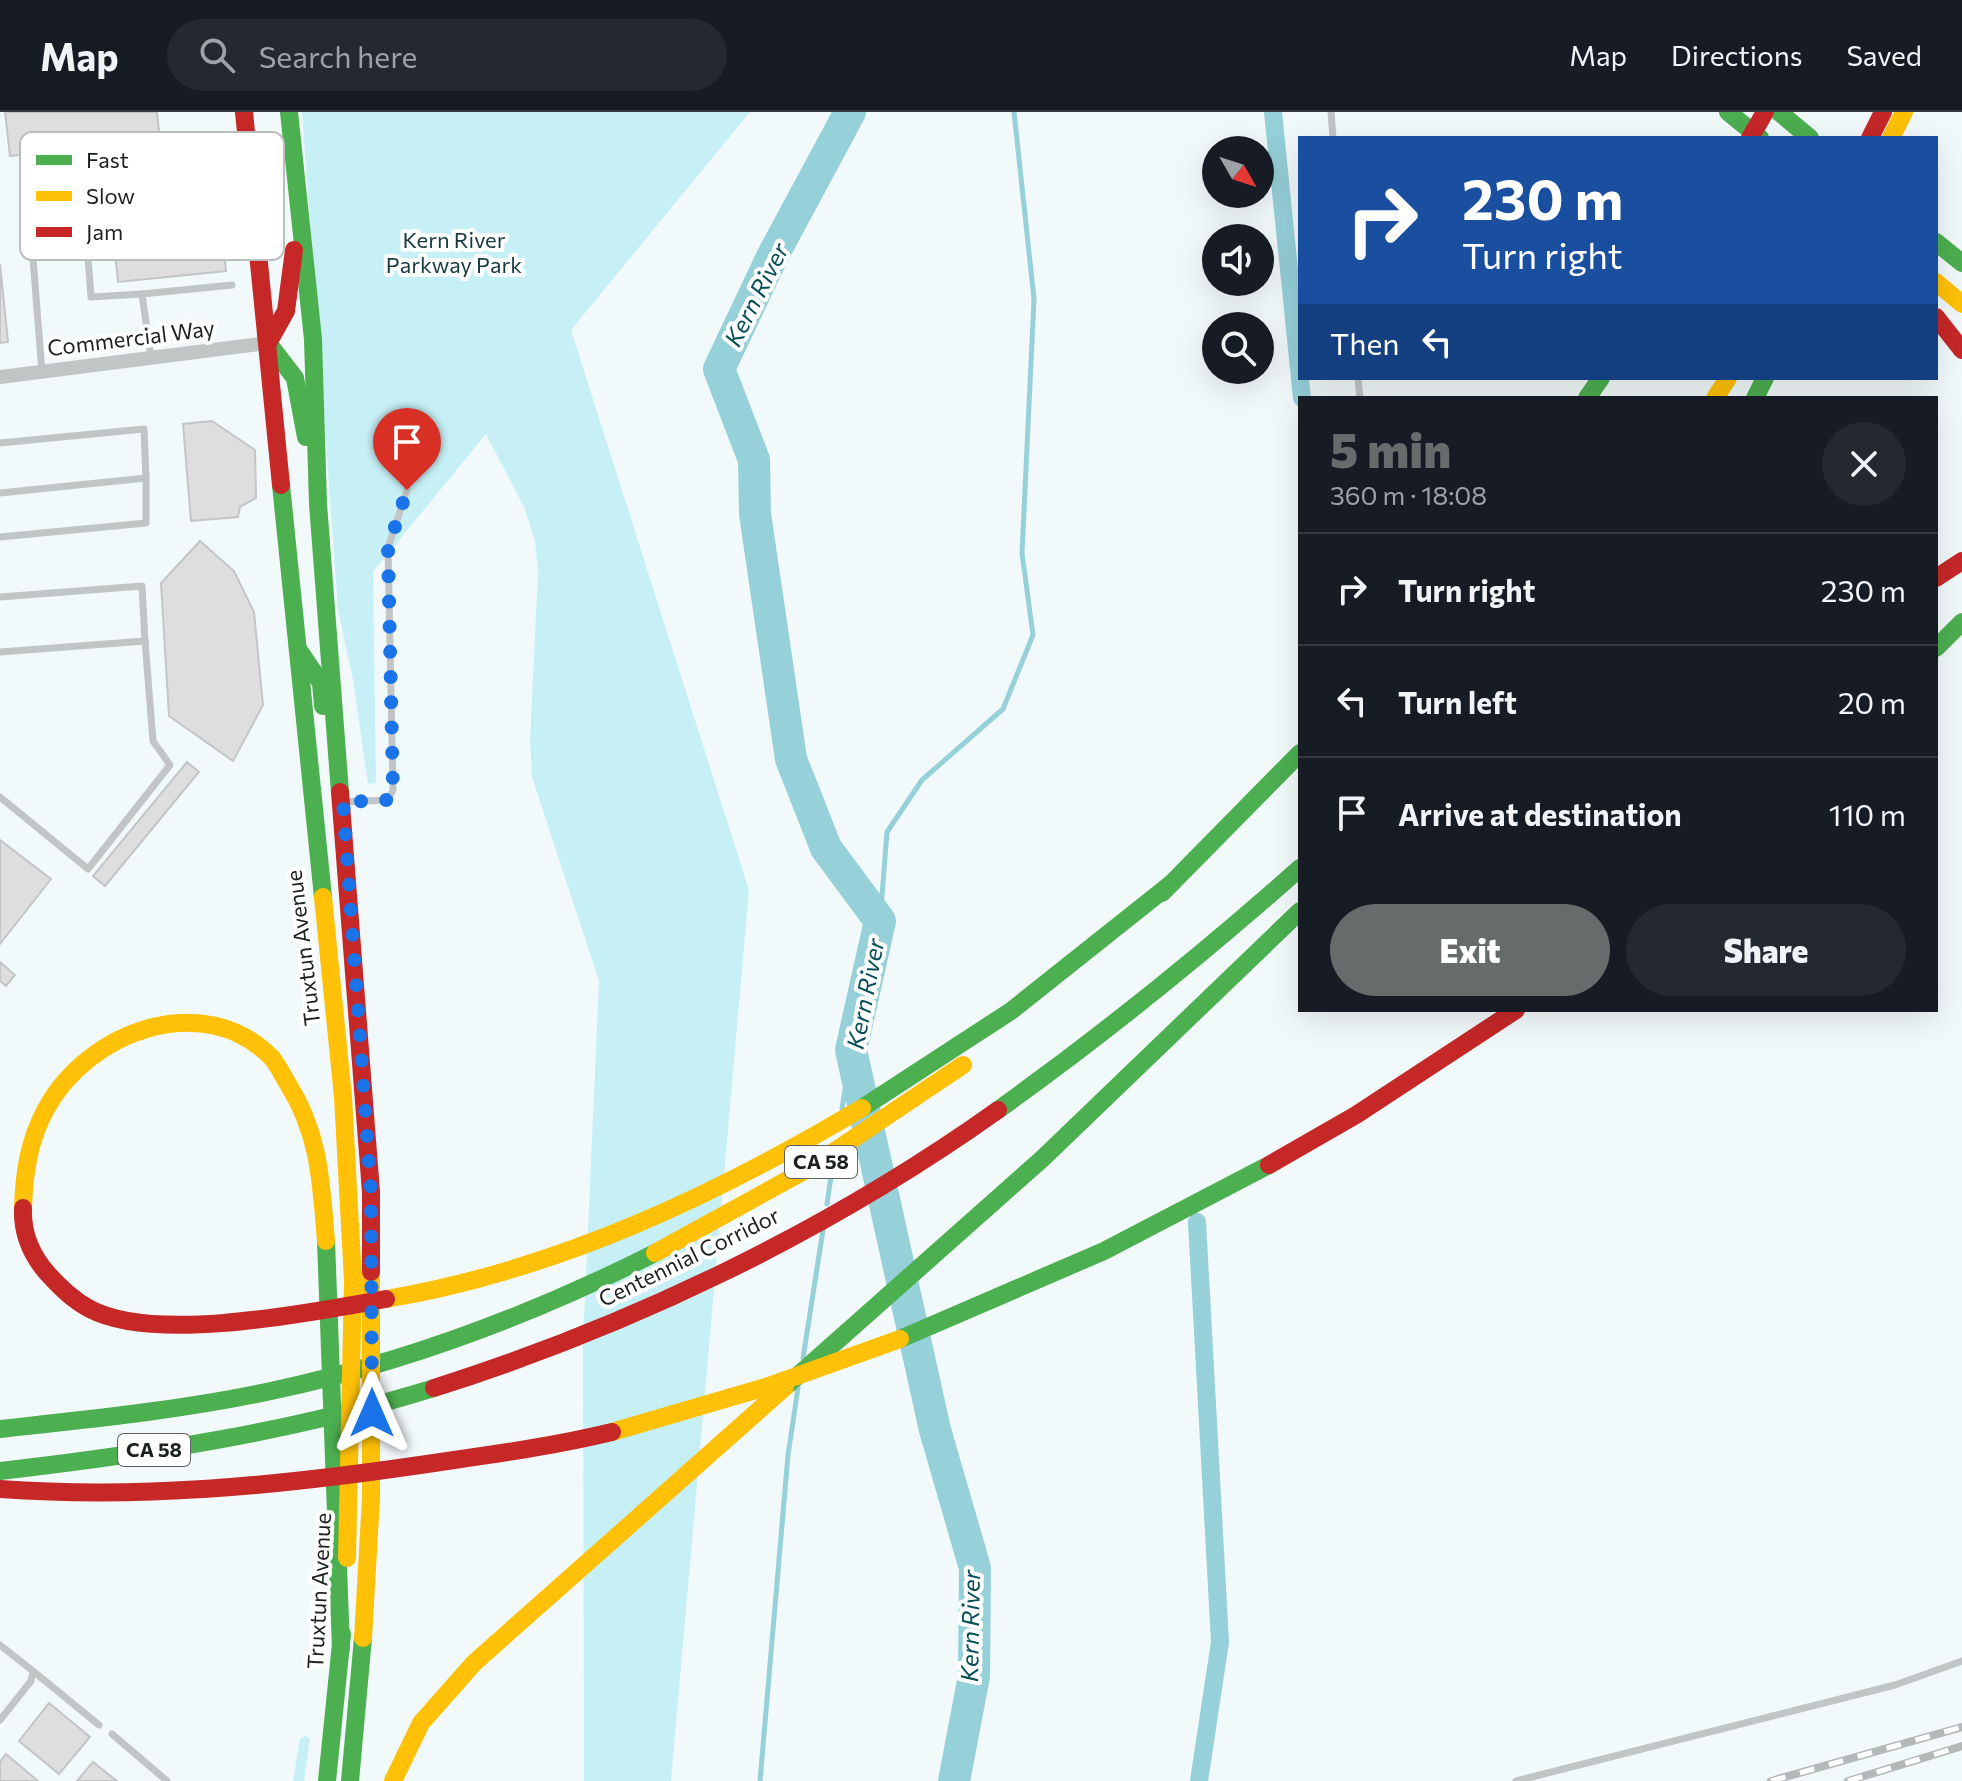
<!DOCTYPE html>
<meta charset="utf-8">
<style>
body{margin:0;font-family:Commissioner,sans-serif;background:#242831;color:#f1f3f6;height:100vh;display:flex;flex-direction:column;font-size:30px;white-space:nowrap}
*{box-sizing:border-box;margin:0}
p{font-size:26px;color:#9ea1a6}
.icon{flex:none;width:44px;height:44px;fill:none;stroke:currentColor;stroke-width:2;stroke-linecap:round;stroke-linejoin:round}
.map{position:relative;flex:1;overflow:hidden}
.sheet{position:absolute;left:1298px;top:284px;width:640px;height:616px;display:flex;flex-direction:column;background:#171b24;border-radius:0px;box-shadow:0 8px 32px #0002}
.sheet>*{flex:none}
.banner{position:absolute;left:1298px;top:24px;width:640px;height:244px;border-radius:0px;box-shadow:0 8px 32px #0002;background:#1a4fa0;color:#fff;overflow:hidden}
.needle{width:52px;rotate:129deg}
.tools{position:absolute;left:1202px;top:24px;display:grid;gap:16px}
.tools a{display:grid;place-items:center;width:72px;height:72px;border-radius:50%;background:#171b24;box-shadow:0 8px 32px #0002;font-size:40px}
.pin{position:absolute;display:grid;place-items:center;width:68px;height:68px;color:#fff;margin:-82px -34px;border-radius:50% 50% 50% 0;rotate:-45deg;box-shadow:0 0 8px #0007}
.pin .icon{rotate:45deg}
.me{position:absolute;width:88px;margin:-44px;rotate:0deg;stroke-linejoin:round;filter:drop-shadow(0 0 6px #0008)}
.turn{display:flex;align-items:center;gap:28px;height:168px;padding:0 32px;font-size:36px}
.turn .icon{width:104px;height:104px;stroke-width:2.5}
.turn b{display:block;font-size:56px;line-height:68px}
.then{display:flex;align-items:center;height:76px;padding:0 32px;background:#0003;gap:16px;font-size:30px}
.round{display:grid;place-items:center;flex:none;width:84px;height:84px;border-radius:42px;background:#242831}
.head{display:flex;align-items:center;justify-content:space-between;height:136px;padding:0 32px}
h1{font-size:48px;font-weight:800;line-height:60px;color:#666c6c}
.action{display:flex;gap:16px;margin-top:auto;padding:16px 32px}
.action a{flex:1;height:92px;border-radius:48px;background:#666c6c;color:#fff;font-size:32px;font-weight:800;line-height:92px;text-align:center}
.action a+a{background:#242831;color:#f1f3f6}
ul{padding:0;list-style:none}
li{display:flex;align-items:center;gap:24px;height:112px;padding:0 32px;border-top:2px solid #363941}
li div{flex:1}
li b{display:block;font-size:30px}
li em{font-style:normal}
header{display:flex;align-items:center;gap:48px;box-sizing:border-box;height:112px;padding:0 40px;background:#171b24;border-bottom:2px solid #363941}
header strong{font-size:38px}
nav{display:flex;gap:44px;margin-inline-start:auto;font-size:28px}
.search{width:560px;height:72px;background:#242831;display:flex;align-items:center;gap:20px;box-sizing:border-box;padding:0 28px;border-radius:44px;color:#9ea1a6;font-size:30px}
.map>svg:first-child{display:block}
</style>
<header>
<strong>Map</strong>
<div class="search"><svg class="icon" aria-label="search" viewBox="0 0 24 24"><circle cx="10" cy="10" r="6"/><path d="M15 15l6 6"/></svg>Search here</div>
<nav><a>Map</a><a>Directions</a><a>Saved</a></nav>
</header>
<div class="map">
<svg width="1962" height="1669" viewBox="0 0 1962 1669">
<rect width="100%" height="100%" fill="#f2f9fa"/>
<g fill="#c7f0f6">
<polygon points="302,0 750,0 571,218 749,778 671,1669 584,1669 583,1230 599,869 532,665 530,629 538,459 535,430 525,397 486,322 373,460 376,671 368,672 353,568 338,498"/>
<polygon points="306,1623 310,1627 304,1669 293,1669 300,1627"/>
</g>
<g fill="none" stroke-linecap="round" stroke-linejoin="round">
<g stroke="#96d0d9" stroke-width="5">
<polyline points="880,809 887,720 922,668 1003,597 1033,523 1022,441 1034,187 1014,0"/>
<polyline points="842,997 851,938"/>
<polyline points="827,1092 833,1051"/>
<polyline points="803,1246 823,1118"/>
<polyline points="760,1669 788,1343 798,1276"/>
</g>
<g stroke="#96d0d9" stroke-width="18">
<polyline points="1273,0 1302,286"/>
<polyline points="1197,1110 1220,1530 1199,1669"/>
</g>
<polyline stroke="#96d0d9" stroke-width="32" points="850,0 773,143 719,257 754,348 755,402 791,647 826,736 880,809 851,938 935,1318 975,1456 974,1564 954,1669"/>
</g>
<g fill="#dededf" stroke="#c4c5c6" stroke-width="2">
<polygon points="5,0 157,0 160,29 10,44"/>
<polygon points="219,88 226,159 118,170 111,99"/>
<polygon points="0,152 8,230 0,231"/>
<polygon points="212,309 255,338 256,386 240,395 238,405 191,409 183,312"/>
<polygon points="200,429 234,459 254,500 263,593 233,649 169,604 161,471"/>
<polygon points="187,650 199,660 105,774 93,764"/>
<polygon points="0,728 51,767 0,832"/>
<polygon points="0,850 15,863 6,874 0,869"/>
<polygon points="49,1591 90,1625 59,1662 19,1629"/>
<polygon points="6,1642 38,1669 0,1669 0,1650"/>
<polygon points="93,1650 117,1669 77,1669"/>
</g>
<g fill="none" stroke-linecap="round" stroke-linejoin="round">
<g stroke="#c2c5c6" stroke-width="7">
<polyline points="1331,0 1333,26"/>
<polyline points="81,53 91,185 142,182"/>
<polyline points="26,59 42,260"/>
<polyline points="151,246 142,182 232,173"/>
<polyline points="1358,266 1360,286"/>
<polyline points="0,331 144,317 146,366 0,381"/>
<polyline points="0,425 146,411 146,366"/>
<polyline points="0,485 142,474 145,529 0,540"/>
<polyline points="0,685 88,757 170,653 153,629 145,529"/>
<polyline points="343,690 388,688 393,678 388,436 407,378 406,330"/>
<polyline points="0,1533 33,1559 31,1569 0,1608"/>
<polyline points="33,1559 99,1613"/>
<polyline points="112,1622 167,1669"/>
<polyline points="1516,1669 1895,1573 1962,1549"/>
</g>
<polyline stroke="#c2c5c6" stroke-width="14" points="0,265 268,231"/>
<g stroke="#4caf50" stroke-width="18">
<polyline points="289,0 313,227 318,392 340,680"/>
<polyline points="1728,0 1760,26"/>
<polyline points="1779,0 1810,26"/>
<polyline points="1936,130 1962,151"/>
<polyline points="268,231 295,266 306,325"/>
<polyline points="1587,286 1601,266"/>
<polyline points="1755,286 1765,266"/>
<polyline points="281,373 323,785"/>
<polyline points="1936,536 1962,510"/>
<polyline points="298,537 321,571 323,594"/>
<polyline points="1162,781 1300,641"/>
<polyline points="862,996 1011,899 1172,771"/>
<path d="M998 998C1104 922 1203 842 1300 756"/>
<polyline points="326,1129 341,1536"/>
<polyline points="900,1227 1104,1139 1269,1053"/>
<polyline points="785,1275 1042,1047 1300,799"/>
<path d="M0 1317C91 1307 182 1298 271 1279 404 1251 534 1202 655 1141"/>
<path d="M0 1359C147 1342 292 1320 434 1276"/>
<polyline points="327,1669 342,1522"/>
<polyline points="350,1669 363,1526"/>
</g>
<g stroke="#ffc107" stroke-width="18">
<polyline points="1891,26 1904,0"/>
<polyline points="1936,170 1962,192"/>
<polyline points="1715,286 1728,266"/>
<polyline points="323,785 343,985 353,1169 347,1446"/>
<path d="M23 1096C24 1061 29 1028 46 997 88 919 204 876 272 946 278 953 283 964 288 972 320 1023 321 1071 326 1129"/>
<polyline points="655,1141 811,1055 963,953"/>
<path d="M386 1187C557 1158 714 1084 862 996"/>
<polyline points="612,1320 766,1275 900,1227"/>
<polyline points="363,1526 371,1386 371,1160"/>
<polyline points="393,1669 421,1611 474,1551 785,1275"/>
</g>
<g stroke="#c62828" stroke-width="18">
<polyline points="244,0 281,373"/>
<polyline points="1750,26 1765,0"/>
<polyline points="1870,26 1883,0"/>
<polyline points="1936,205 1962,238"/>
<polyline points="268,231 286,199 294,138"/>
<polyline points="1936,466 1962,449"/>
<polyline points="340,680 371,1080 371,1160"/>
<polyline points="1269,1053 1356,1003 1516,898"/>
<path d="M23 1096C22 1121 31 1143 48 1162 61 1176 73 1188 90 1197 156 1232 312 1200 386 1187"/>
<path d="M434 1276C633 1213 828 1119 998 998"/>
<path d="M0 1377C140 1387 275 1374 413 1354 480 1344 546 1336 612 1320"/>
</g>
<g stroke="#b4b8b8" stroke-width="8">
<g id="rail">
<polyline points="1771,1669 1962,1615"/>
<polyline points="1848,1669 1962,1634"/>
</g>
</g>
<use href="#rail" stroke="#fff" stroke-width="5" stroke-dasharray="15" stroke-linecap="butt"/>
</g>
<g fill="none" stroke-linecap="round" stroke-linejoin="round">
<polyline stroke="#1a73e8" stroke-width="14" stroke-dasharray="0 25.2" points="372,1301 371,1080 343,690 388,688 393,678 388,436 407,378"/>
</g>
<g text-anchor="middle" stroke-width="8" stroke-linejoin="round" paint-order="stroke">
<g fill="#fff" stroke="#5f6363" stroke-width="2">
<rect x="785" y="1034" width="72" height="32" rx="6"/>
<rect x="118" y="1322" width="72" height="32" rx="6"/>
</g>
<g font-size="20" font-weight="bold" fill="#1b2020">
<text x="821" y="1057">CA 58</text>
<text x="154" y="1345">CA 58</text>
</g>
<g font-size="22" fill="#153b41" stroke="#fff">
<text x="454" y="136">Kern River<tspan x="454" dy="25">Parkway Park</tspan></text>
</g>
<g font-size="22" fill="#1b2020" stroke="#fff">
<text transform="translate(131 226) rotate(-7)" y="8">Commercial Way</text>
<text transform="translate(303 836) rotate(-97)" y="8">Truxtun Avenue</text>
<text transform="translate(689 1145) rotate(-26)" y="8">Centennial Corridor</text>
<text transform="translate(319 1479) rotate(-87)" y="8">Truxtun Avenue</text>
</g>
<g font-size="24" font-style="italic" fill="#034e57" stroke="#fff">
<text transform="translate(757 183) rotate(-63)" y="8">Kern River</text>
<text transform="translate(866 882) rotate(-79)" y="8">Kern River</text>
<text transform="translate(971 1514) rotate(-89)" y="8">Kern River</text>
</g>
</g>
<rect x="20" y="20" width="264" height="128" rx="12" fill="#fff" stroke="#bbbcbc" stroke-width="2"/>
<rect x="36" y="43" width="36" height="10" fill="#4caf50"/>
<rect x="36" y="79" width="36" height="10" fill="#ffc107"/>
<rect x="36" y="115" width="36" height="10" fill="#c62828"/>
<g font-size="22" fill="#1b2020">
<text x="86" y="56">Fast</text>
<text x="86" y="92">Slow</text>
<text x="86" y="128">Jam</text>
</g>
</svg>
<div class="tools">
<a><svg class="needle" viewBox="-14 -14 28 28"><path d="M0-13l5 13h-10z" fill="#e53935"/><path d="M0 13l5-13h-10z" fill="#9ea1a6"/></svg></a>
<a><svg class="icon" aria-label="sound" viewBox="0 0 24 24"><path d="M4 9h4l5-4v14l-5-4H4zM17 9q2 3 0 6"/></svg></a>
<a><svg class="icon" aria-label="search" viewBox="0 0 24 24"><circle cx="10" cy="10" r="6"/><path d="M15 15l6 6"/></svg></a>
</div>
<div class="pin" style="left:407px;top:378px;background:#d93025"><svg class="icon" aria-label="arrive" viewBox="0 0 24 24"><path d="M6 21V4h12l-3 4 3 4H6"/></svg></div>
<svg class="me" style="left:372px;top:1301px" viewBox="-20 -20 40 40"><path d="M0-17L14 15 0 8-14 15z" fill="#1a73e8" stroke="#fff" stroke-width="4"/></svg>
<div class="banner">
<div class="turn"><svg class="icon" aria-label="right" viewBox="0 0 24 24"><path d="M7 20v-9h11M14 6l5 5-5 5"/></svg><div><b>230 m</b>Turn right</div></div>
<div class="then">Then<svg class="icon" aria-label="left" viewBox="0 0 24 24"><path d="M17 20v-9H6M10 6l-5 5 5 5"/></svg></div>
</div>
<section class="sheet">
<div class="head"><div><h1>5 min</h1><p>360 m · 18:08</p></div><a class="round"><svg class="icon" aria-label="close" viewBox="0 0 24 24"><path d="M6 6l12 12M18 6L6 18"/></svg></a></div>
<ul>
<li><svg class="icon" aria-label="right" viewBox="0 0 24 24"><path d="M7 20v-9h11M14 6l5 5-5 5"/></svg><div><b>Turn right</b></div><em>230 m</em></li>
<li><svg class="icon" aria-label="left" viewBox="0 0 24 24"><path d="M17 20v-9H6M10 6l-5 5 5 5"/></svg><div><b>Turn left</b></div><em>20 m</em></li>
<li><svg class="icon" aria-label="arrive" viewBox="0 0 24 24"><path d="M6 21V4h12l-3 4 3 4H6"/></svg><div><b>Arrive at destination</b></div><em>110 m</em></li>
</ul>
<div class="action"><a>Exit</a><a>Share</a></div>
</section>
</div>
